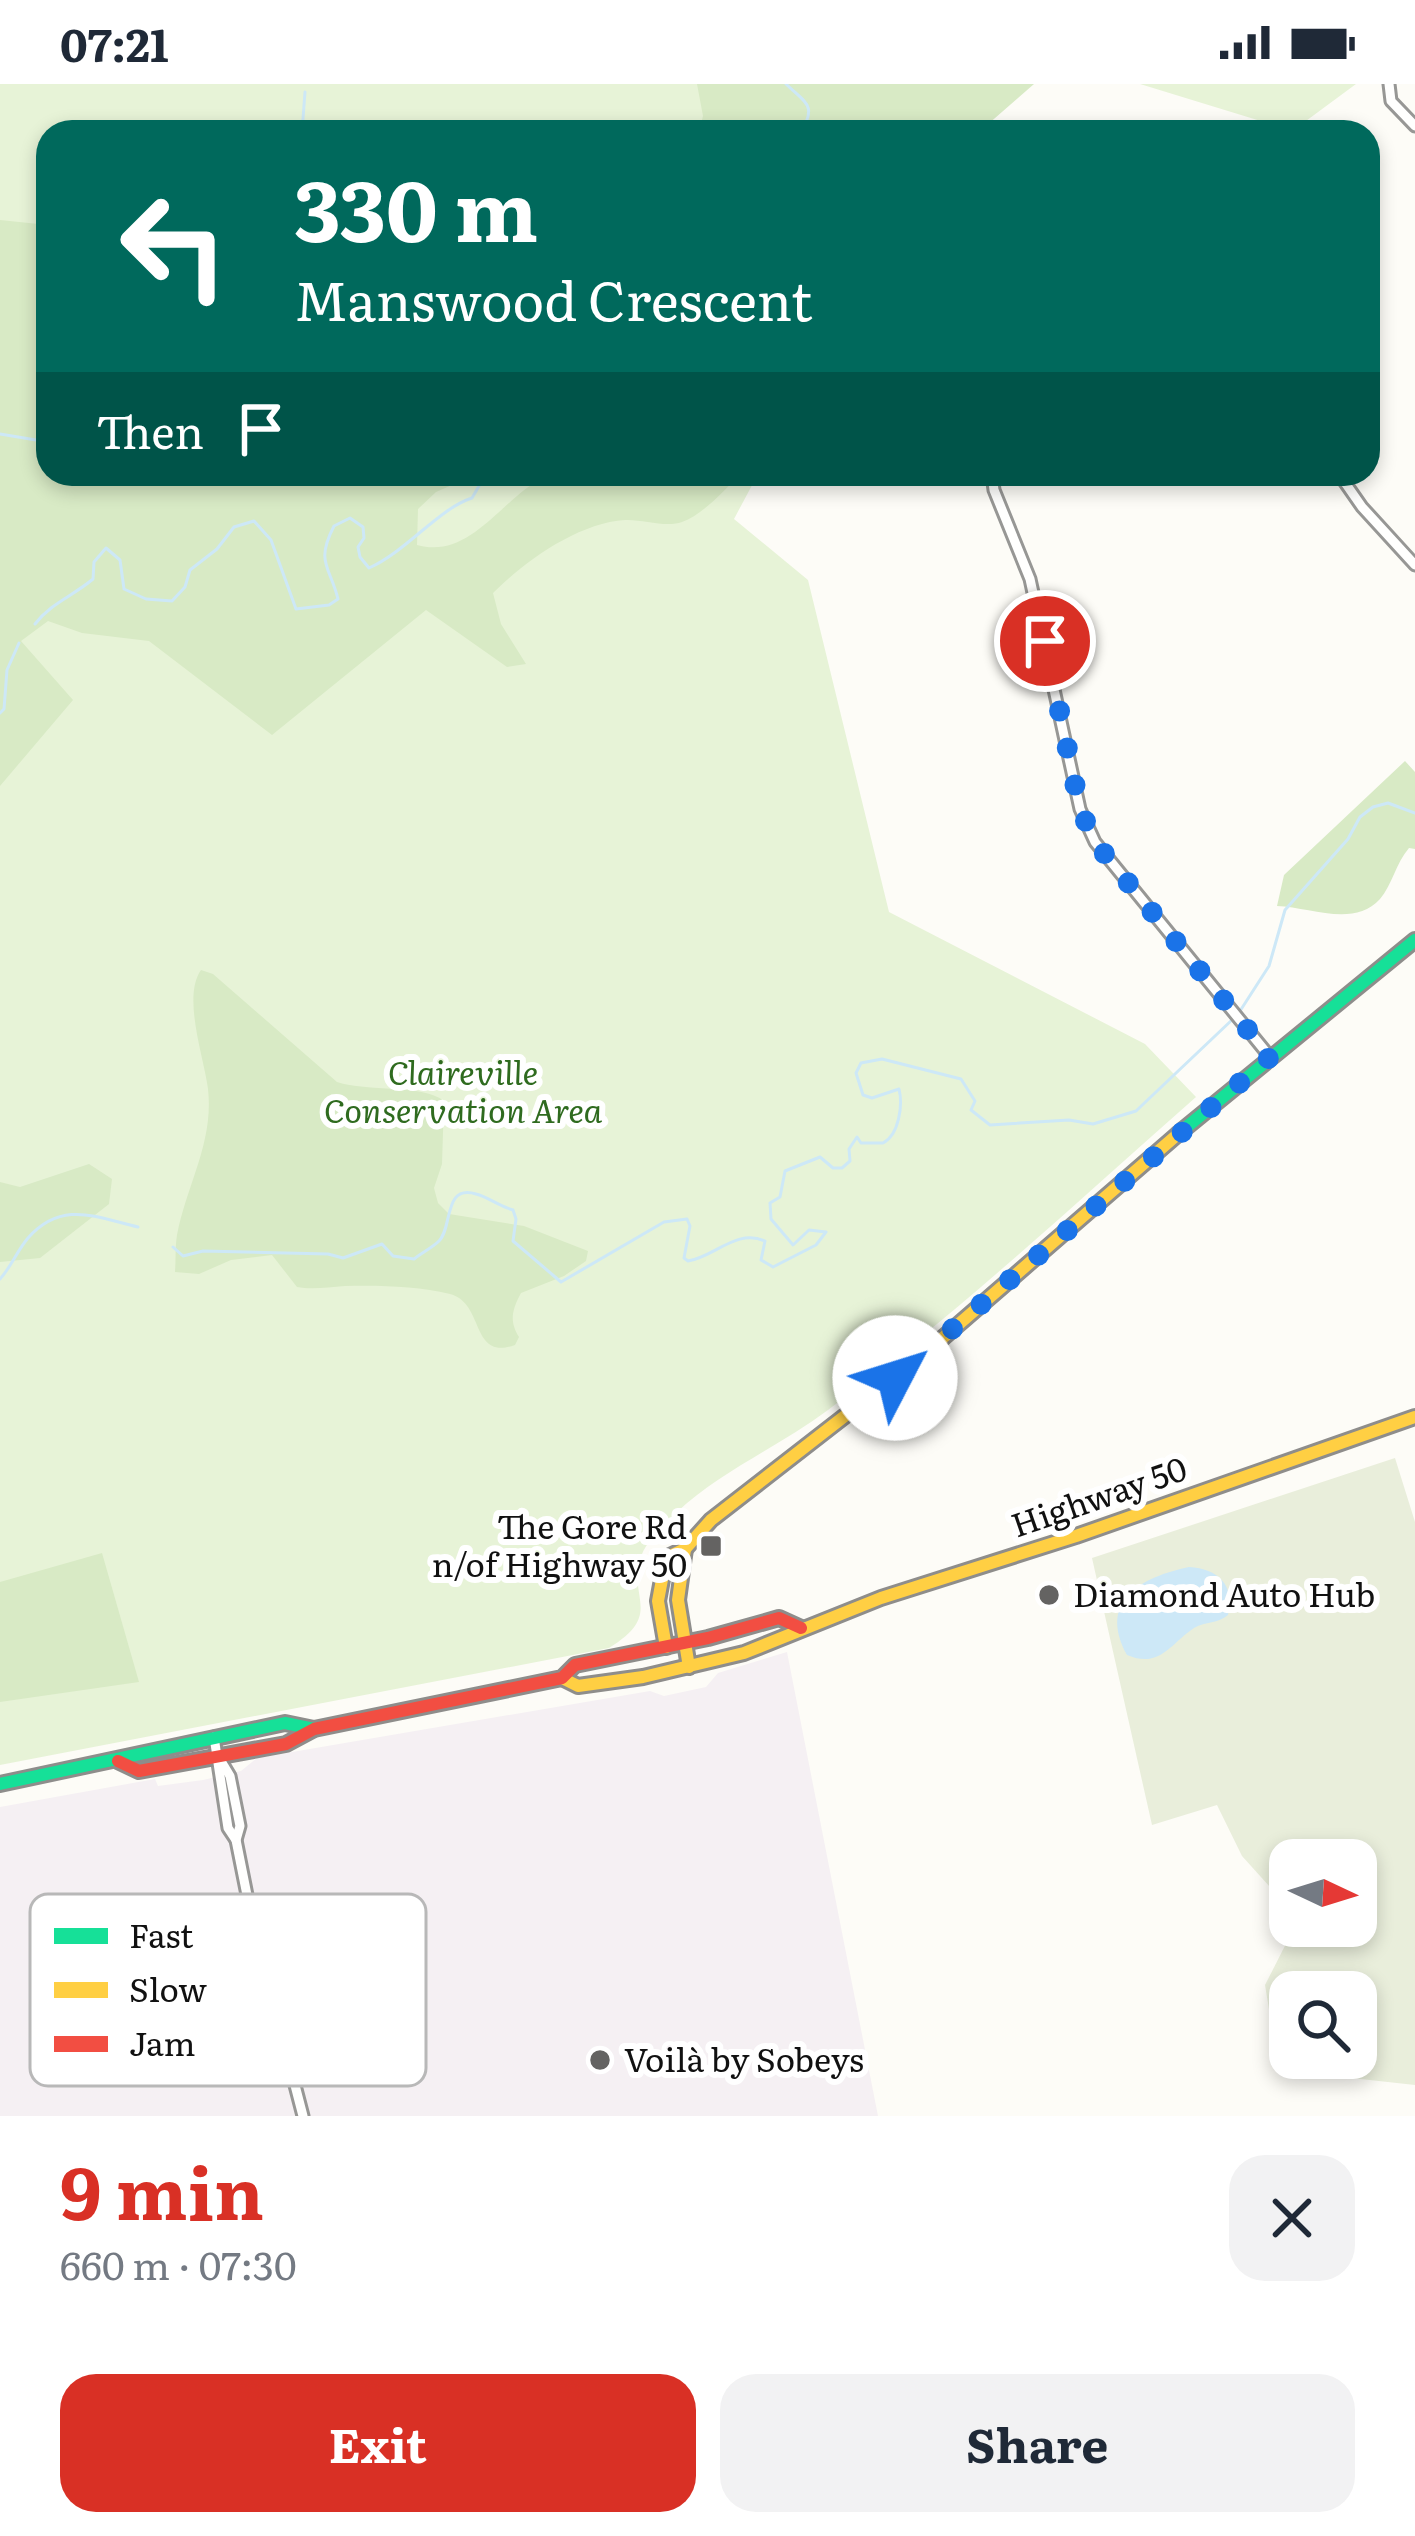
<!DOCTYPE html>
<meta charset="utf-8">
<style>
body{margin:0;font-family:Literata,serif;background:#f2f2f3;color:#1f2937;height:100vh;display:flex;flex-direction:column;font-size:45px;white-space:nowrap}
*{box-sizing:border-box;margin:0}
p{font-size:39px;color:#747a83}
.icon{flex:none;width:66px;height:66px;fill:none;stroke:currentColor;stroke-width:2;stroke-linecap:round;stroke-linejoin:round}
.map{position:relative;height:2032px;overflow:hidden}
.side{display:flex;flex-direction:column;background:#fff;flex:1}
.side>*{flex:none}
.guide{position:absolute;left:36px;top:36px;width:1344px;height:366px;border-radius:36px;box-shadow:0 6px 18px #0003;background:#00695c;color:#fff;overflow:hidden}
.needle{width:78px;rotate:94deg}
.controls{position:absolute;left:1269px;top:1755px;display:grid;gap:24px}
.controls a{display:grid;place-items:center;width:108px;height:108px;border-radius:24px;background:#fff;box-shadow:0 6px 18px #0003;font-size:60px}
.pin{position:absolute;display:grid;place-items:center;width:102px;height:102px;color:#fff;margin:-51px;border:6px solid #fff;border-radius:50%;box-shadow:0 3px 12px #0007}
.me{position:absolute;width:132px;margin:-66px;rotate:50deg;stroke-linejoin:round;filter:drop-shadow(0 0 9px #0008)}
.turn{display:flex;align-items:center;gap:42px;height:252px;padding:0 60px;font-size:54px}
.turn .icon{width:156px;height:156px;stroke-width:2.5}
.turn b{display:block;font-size:84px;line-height:102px}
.then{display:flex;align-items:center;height:114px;padding:0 60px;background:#0003;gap:24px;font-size:45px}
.round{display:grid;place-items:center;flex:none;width:126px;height:126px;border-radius:36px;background:#f2f2f3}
.overview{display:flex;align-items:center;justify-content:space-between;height:204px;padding:0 60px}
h1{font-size:72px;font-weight:700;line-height:90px;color:#d93025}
.button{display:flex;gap:24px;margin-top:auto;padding:24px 60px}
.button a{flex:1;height:138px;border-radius:36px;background:#d93025;color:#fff;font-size:48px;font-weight:700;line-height:138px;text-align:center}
.button a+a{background:#f2f2f3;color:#1f2937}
.status{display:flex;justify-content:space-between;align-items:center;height:84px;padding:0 60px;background:#fff;direction:ltr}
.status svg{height:33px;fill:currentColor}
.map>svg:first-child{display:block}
</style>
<div class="status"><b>07:21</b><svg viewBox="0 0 49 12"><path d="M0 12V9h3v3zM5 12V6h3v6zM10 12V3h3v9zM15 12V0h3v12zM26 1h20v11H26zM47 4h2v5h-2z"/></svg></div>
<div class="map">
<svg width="1415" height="2032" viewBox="0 0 1415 2032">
<rect width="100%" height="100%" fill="#fdfcf7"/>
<polygon fill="#f5f0f3" points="787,1568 878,2032 0,2032 0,1723 155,1695 158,1702 203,1696 241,1687 257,1674 650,1607 664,1612 706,1603 718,1589"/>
<g fill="#e7f3d7">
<path d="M0 0H1018L963 48H48V390H758L734 435 808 496 889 828 1145 960 1196 1013C1076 1119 957 1230 828 1326 780 1362 721 1387 677 1428 665 1439 648 1456 642 1470 625 1513 666 1529 609 1564L0 1681Z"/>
<polygon points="1140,0 1356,0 1291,48 1279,48 1274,41"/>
</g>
<g fill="#d8eac5">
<polygon points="697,0 1034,0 979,48 699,48 703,32"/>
<path d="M0 136 48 141V390H336L344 397 363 390H477L436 408 418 425 417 461C470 476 501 415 544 393 563 383 709 390 741 390 724 406 704 430 682 438 666 444 642 435 625 436 578 439 525 477 493 509L501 540 526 580 507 583 426 526 272 651 149 557 82 549 48 537 21 557 73 616 0 702Z"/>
<path d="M1405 677 1415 688V765L1409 764C1396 779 1392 801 1380 815 1354 844 1310 823 1277 822L1284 791Z"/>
<path d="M201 886 213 890 337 998C367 1008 423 1000 444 1017L442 1080 434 1104 438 1119 449 1130 524 1142 588 1167 586 1177 564 1192 521 1209C512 1226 509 1237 519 1253L515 1261C470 1277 485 1219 450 1210 417 1202 378 1201 345 1202 328 1203 313 1206 297 1203L272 1171 231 1176 199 1190 175 1188C176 1176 175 1163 177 1151 187 1100 214 1058 208 1005 204 973 182 913 201 886Z"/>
<polygon points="89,1080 112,1095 109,1120 40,1174 0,1178 0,1098 20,1103"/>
<polygon points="102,1469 139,1598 0,1618 0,1498"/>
</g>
<path fill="#e9eedb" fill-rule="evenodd" d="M1395 1374 1415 1438V2001L1279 1986 1265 1901 1295 1842H1356V1776H1290V1825L1242 1772 1217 1721 1152 1741 1092 1474ZM1290 1908H1356V1974H1290Z"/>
<path fill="#cde8f7" d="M1189 1483C1218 1485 1235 1500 1228 1531 1218 1540 1206 1537 1194 1544 1170 1560 1160 1585 1127 1571 1097 1516 1142 1493 1189 1483Z"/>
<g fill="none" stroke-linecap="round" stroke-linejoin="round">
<g stroke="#cde8f7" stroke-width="3">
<path d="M786 0C804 18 818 20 801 48"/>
<polyline points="302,48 305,8"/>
<polyline points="0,350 48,358"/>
<path d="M35 540C51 519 73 512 93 495L94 478 106 464 120 476 124 505 146 515 172 517 185 503 190 486 217 465 234 443 254 437 271 456 296 525 329 521 338 515C330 482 315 479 334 442L350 434 363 443 364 454 358 463 360 473 369 484C407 467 438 425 472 414L486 390"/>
<polyline points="0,629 4,625 7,586 19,559"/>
<polyline points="1240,927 1269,882 1285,826 1348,755 1360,733 1373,723 1388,719 1415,729"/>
<path d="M173 1163 183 1172 203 1167 328 1170 343 1174 382 1160 393 1172 414 1175C421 1169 432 1164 439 1157 453 1143 443 1100 476 1110 488 1113 499 1122 513 1126L516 1135 513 1157 561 1198 664 1138 687 1135 690 1142 684 1174 688 1177C714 1173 737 1144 765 1157L761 1176 773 1183 816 1161 826 1148 809 1146 793 1161 771 1135 770 1119 780 1113 785 1087 820 1073 833 1084H842L850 1077 849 1065 857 1053 861 1059H883C899 1051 903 1021 899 1005L872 1014 863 1011 856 989 861 979 882 975 961 995 975 1017 971 1026 990 1041 1069 1036 1093 1040 1136 1027 1234 934"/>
<path d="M0 1195C11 1183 17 1167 28 1154 62 1116 95 1133 138 1143"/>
</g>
<g stroke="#979795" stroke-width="15">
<g id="street">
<polyline points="1389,0 1391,17 1415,42"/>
<polyline points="992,390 994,406 1030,495 1080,725 1095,758 1270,973"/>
<polyline points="1339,390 1362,423 1415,481"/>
<polyline points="214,1653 228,1744 236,1756"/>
<polyline points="218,1672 230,1692 240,1742 236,1756 252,1836 303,2032"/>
</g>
</g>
<g stroke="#8e8d8b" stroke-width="18">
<g id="fast">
<polyline points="1178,1050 1415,856"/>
<polyline points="0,1700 285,1639 314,1645"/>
</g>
</g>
<g stroke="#8e8d8b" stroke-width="18">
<g id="slow">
<polyline points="685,1465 678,1516 689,1583"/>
<polyline points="666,1563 658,1517 666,1474 685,1465 711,1436 922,1272 1178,1050"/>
<polyline points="562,1594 578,1602 643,1593 744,1569 881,1514 1076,1452 1415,1333"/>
</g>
</g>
<g stroke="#8e8d8b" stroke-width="18">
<polyline id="jam" points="118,1677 139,1687 286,1660 314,1645 562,1594 575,1581 708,1554 779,1534 801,1544"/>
</g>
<use href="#street" stroke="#fffffe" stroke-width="9"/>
<use href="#fast" stroke="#16e098" stroke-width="12"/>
<use href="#slow" stroke="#ffcf43" stroke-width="12"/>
<use href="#jam" stroke="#f24e42" stroke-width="12"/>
</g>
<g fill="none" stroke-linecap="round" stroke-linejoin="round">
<polyline stroke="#1a73e8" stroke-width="21" stroke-dasharray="0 37.8" points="895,1294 1270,973 1095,758 1080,725 1045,557"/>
</g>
<g fill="#646362" stroke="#fff" stroke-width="4.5">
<rect x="699" y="1450" width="24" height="24" rx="6"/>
<circle cx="1049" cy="1511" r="12"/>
<circle cx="600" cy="1976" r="12"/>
</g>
<g text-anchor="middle" stroke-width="12" stroke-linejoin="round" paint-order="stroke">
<g font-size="33" font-style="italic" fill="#2f6b1f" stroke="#fff">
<text x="463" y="1001">Claireville<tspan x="463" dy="38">Conservation Area</tspan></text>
</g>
<g font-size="33" fill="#111" stroke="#fff">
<text transform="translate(1099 1413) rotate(-19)" y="12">Highway 50</text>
</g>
<g font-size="33" fill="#111" stroke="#fff" text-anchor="start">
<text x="687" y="1455" text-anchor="end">The Gore Rd<tspan x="687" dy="38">n/of Highway 50</tspan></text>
<text x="1073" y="1523">Diamond Auto Hub</text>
<text x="624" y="1988">Voilà by Sobeys</text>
</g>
</g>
<rect x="30" y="1810" width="396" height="192" rx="18" fill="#fff" stroke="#b8b8b8" stroke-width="3"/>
<rect x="54" y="1844" width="54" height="16" fill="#16e098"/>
<rect x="54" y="1898" width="54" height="16" fill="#ffcf43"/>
<rect x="54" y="1952" width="54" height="16" fill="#f24e42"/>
<g font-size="33" fill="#111">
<text x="129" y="1864">Fast</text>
<text x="129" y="1918">Slow</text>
<text x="129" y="1972">Jam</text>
</g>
</svg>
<div class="controls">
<a><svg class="needle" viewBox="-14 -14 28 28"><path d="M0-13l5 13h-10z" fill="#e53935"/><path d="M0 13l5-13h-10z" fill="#747a83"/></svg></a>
<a><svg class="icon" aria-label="search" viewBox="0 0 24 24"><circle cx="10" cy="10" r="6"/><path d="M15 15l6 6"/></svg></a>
</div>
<div class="pin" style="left:1045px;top:557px;background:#d93025"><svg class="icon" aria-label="arrive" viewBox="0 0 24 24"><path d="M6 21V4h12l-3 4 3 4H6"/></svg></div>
<svg class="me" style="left:895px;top:1294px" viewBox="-20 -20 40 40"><circle r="19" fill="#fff"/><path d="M0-13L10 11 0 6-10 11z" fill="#1a73e8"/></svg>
<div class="guide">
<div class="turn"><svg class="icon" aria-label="left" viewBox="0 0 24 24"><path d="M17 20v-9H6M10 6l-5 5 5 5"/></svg><div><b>330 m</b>Manswood Crescent</div></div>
<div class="then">Then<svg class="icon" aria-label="arrive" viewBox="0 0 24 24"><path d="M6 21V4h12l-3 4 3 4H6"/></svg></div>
</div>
</div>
<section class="side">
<div class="overview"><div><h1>9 min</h1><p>660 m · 07:30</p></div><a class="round"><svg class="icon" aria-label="close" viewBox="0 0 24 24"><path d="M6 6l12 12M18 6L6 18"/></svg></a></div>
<div class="button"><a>Exit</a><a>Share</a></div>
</section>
